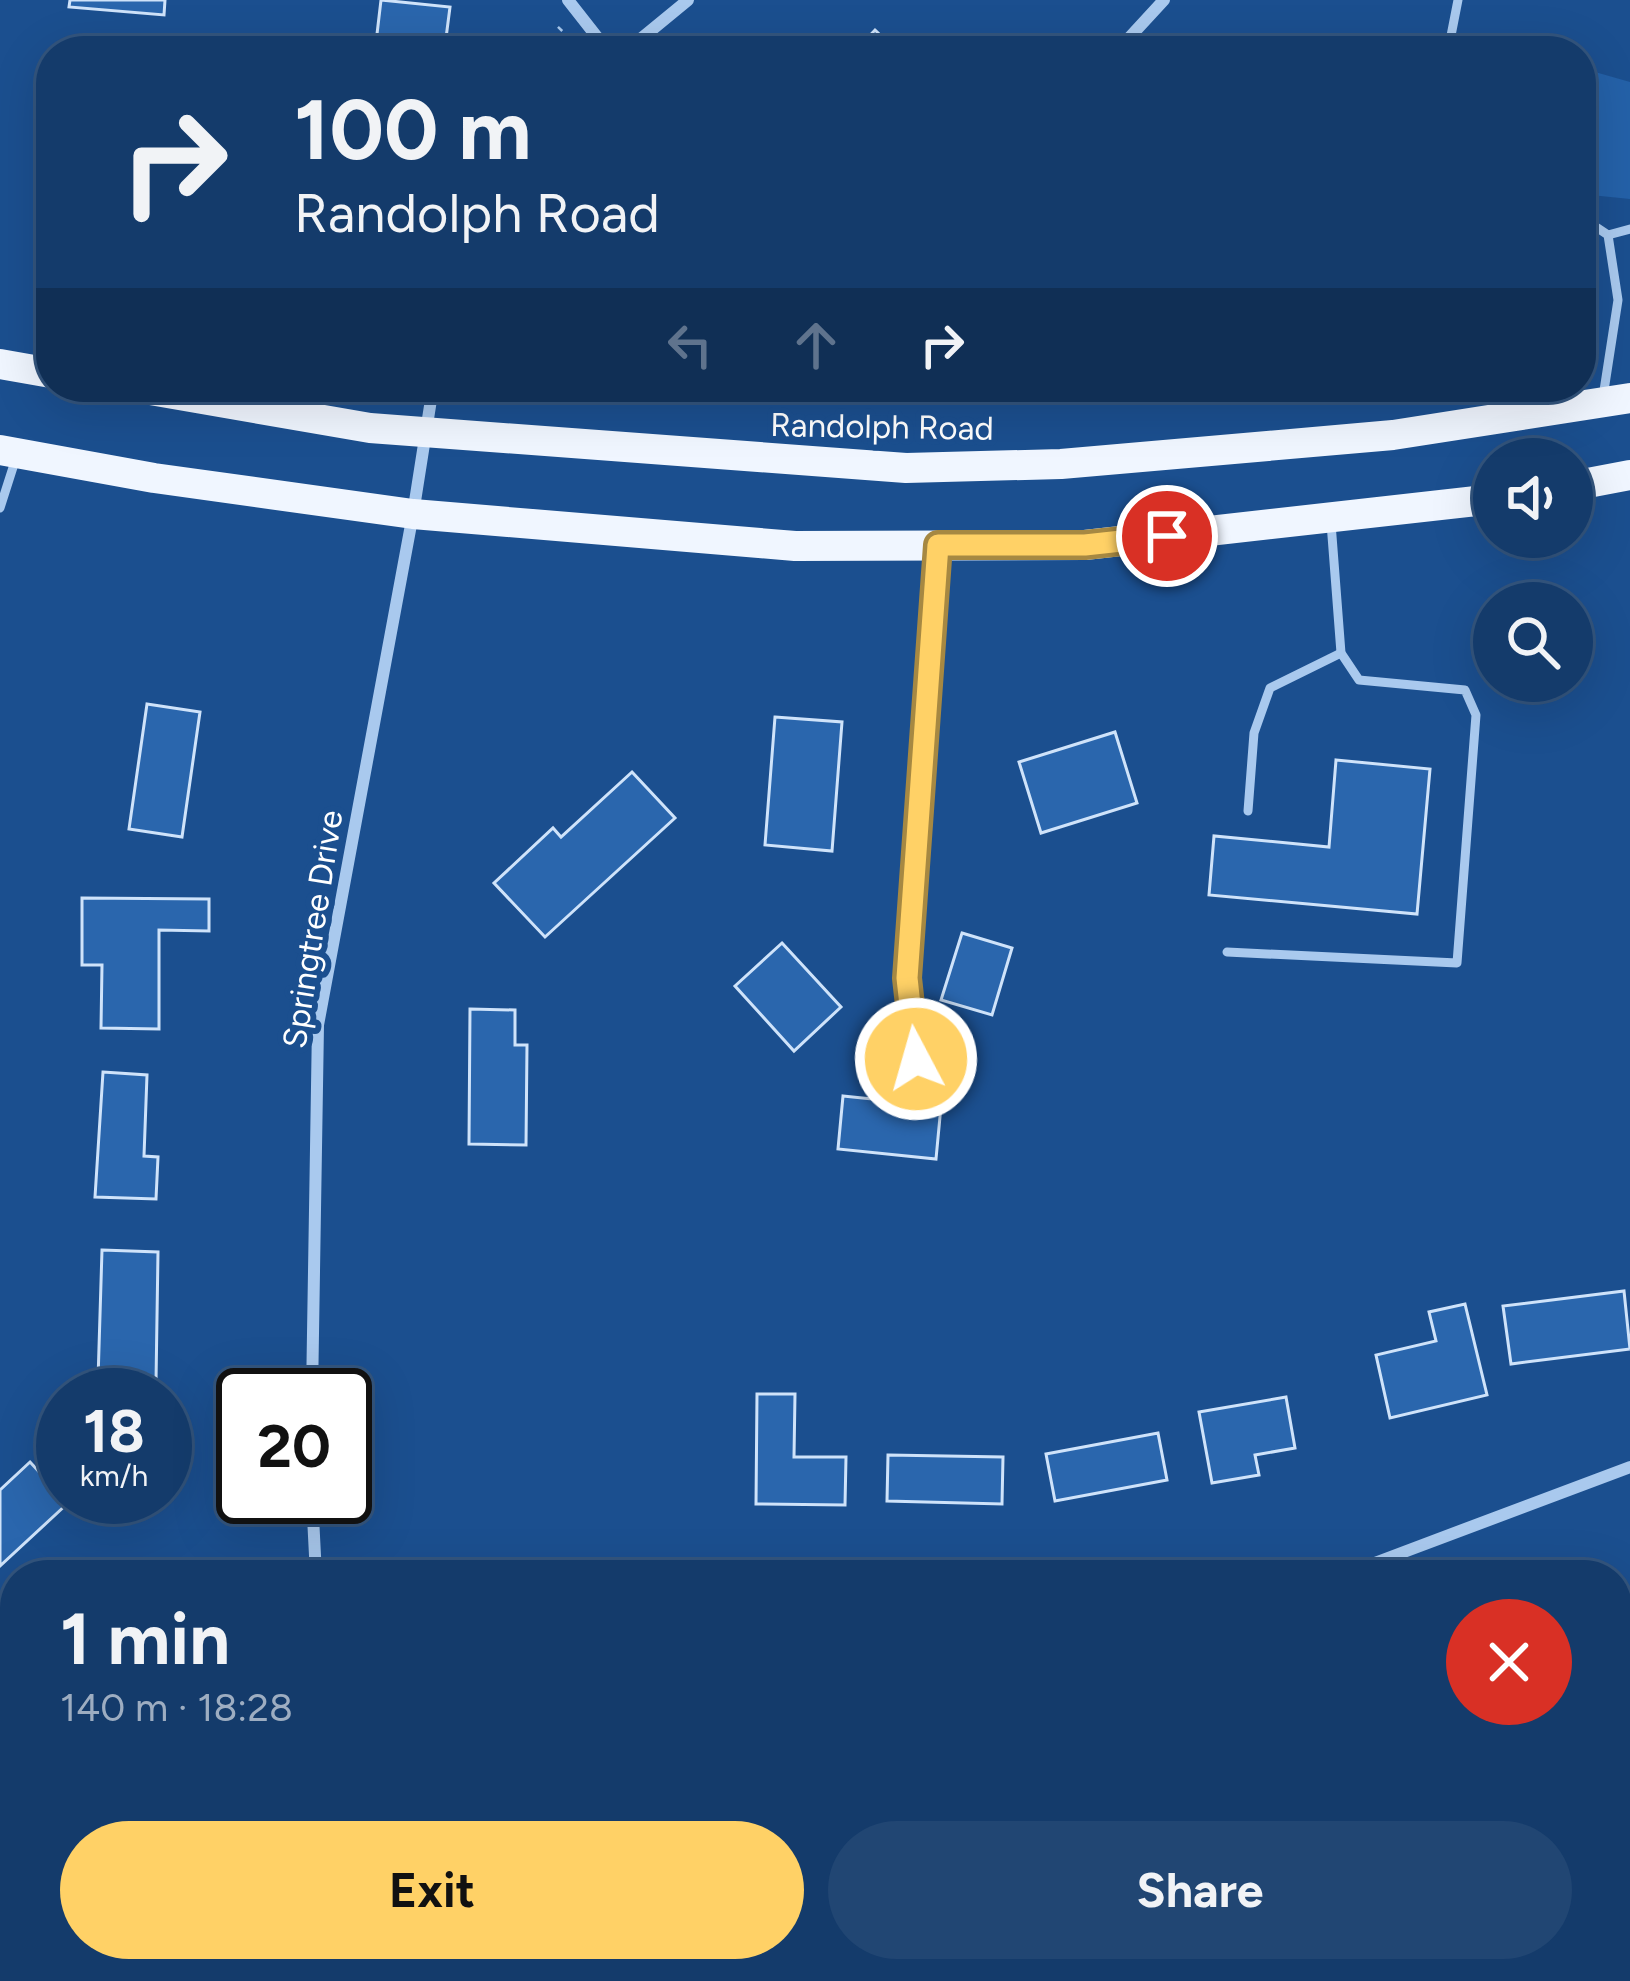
<!DOCTYPE html>
<meta charset="utf-8">
<style>
body{margin:0;font-family:Figtree,sans-serif;background:#214673;color:#f1f3f6;height:100vh;display:flex;flex-direction:column;font-size:45px;white-space:nowrap}
*{box-sizing:border-box;margin:0}
p{font-size:39px;color:#9dadc1}
.icon{flex:none;width:66px;height:66px;fill:none;stroke:currentColor;stroke-width:2;stroke-linecap:round;stroke-linejoin:round}
.map{position:relative;flex:1;overflow:hidden}
.details{position:absolute;left:0px;top:1560px;width:1632px;height:423px;display:flex;flex-direction:column;background:#143b6b;border-radius:48px 48px 0 0;box-shadow:0 12px 48px #0002,0 0 0 3px #33557e}
.details>*{flex:none}
.hud{position:absolute;left:36px;top:36px;width:1560px;height:366px;border-radius:48px;box-shadow:0 12px 48px #0002,0 0 0 3px #33557e;background:#143b6b;color:#f1f3f6;overflow:hidden}
.fabs{position:absolute;left:1473px;top:438px;display:grid;gap:24px}
.fabs a{display:grid;place-items:center;width:120px;height:120px;border-radius:50%;background:#143b6b;box-shadow:0 12px 48px #0002,0 0 0 3px #33557e;font-size:60px}
.speed{position:absolute;left:36px;top:1368px;display:flex;gap:24px;font-size:60px;font-weight:700;text-align:center}
.speed>*{display:grid;place-content:center;width:156px;height:156px;border-radius:50%;background:#143b6b;box-shadow:0 12px 48px #0002,0 0 0 3px #33557e;line-height:1}
.speed small{font-size:30px;font-weight:400}
.speed .limit{border:6px solid #111;border-radius:18px;background:#fff;color:#111}
.pin{position:absolute;display:grid;place-items:center;width:102px;height:102px;color:#fff;margin:-51px;border:6px solid #fff;border-radius:50%;box-shadow:0 3px 12px #0007}
.me{position:absolute;width:132px;margin:-66px;rotate:354deg;stroke-linejoin:round;filter:drop-shadow(0 0 9px #0008)}
.turn{display:flex;align-items:center;gap:42px;height:252px;padding:0 60px;font-size:54px}
.turn .icon{width:156px;height:156px;stroke-width:2.5}
.turn b{display:block;font-size:84px;line-height:102px}
.lanes{display:flex;align-items:center;height:114px;padding:0 60px;background:#0003;justify-content:center;gap:60px;direction:ltr}
.lanes .off{opacity:.35}
.round{display:grid;place-items:center;flex:none;width:126px;height:126px;border-radius:63px;background:#214673}
.headline{display:flex;align-items:center;justify-content:space-between;height:204px;padding:0 60px}
h1{font-size:72px;font-weight:700;line-height:90px}
.action{display:flex;gap:24px;margin-top:auto;padding:24px 60px}
.action a{flex:1;height:138px;border-radius:72px;background:#ffd166;color:#111;font-size:48px;font-weight:700;line-height:138px;text-align:center}
.action a+a{background:#214673;color:#f1f3f6}
.map>svg:first-child{display:block}
</style>
<div class="map">
<svg width="1630" height="1981" viewBox="0 0 1630 1981">
<rect width="100%" height="100%" fill="#1b4f8f"/>
<g fill="#2461a8">
<polygon points="1581,68 1630,82 1630,199 1581,194"/>
<polygon points="1210,1968 1470,1968 1477,1981 1212,1981"/>
</g>
<g fill="#2a66ad" stroke="#cfe3fa" stroke-width="3">
<polygon points="70,0 165,0 164,15 69,7"/>
<polygon points="381,0 450,7 446,38 437,37 436,51 375,51"/>
<polygon points="875,30 897,51 855,51"/>
<polygon points="147,704 200,712 182,837 129,829"/>
<polygon points="775,717 842,722 832,851 765,845"/>
<polygon points="1115,732 1137,803 1041,833 1019,762"/>
<polygon points="1336,760 1430,769 1417,914 1209,895 1214,836 1329,847"/>
<polygon points="632,772 675,818 545,937 494,883 553,828 561,837"/>
<polygon points="82,898 209,899 209,931 159,930 159,1029 101,1028 102,965 82,965"/>
<polygon points="962,933 1012,948 992,1015 941,1000"/>
<polygon points="782,943 841,1007 794,1051 735,986"/>
<polygon points="470,1009 515,1010 515,1045 527,1045 526,1145 469,1144"/>
<polygon points="103,1072 147,1075 144,1156 158,1157 156,1199 95,1197"/>
<polygon points="843,1096 941,1106 936,1159 838,1149"/>
<polygon points="102,1250 158,1252 156,1382 98,1380"/>
<polygon points="1624,1291 1630,1349 1511,1364 1503,1306"/>
<polygon points="1465,1304 1487,1395 1390,1418 1376,1355 1436,1341 1429,1312"/>
<polygon points="757,1394 795,1394 794,1457 846,1457 845,1505 756,1504"/>
<polygon points="1286,1397 1295,1448 1255,1455 1259,1475 1212,1483 1199,1412"/>
<polygon points="1158,1433 1167,1480 1055,1501 1046,1454"/>
<polygon points="888,1455 1003,1457 1002,1504 887,1501"/>
<polygon points="30,1462 68,1503 0,1566 0,1490"/>
<polygon points="1630,1592 1630,1682 1617,1683 1617,1594"/>
<polygon points="1617,1758 1630,1759 1630,1850 1617,1849"/>
<polygon points="15,1944 15,1968 67,1968 60,1981 0,1981 0,1972"/>
<polygon points="1617,1964 1628,1964 1628,1981 1576,1981 1576,1968 1617,1968"/>
<polygon points="715,1968 772,1968 769,1981 713,1981"/>
</g>
<g fill="none" stroke-linecap="round" stroke-linejoin="round">
<polyline stroke="#a9c9ee" stroke-width="6" stroke-dasharray="6 9" stroke-linecap="butt" points="538,51 561,28"/>
<g stroke="#a9c9ee" stroke-width="9">
<polyline points="1448,51 1458,0"/>
<polyline points="1581,217 1608,235 1618,300 1603,397"/>
<polyline points="1608,235 1630,229"/>
<polyline points="0,508 16,458"/>
<polyline points="1248,811 1254,733 1270,688 1341,653"/>
<polyline points="1227,952 1457,963 1476,715 1465,690 1359,680 1341,653 1331,523"/>
<polyline points="916,1059 907,978 937,551"/>
</g>
<g stroke="#a9c9ee" stroke-width="12">
<polyline points="568,0 608,51"/>
<polyline points="626,51 688,0"/>
<polyline points="1117,51 1164,0"/>
<polyline points="312,1395 318,1025 413,514 433,387"/>
<polyline points="312,1497 316,1575"/>
<polyline points="1332,1575 1372,1564 1630,1467"/>
<polyline points="0,1755 15,1736"/>
<polyline points="880,1968 880,1981"/>
</g>
<g stroke="#f0f6ff" stroke-width="30">
<polyline points="0,364 51,373"/>
<polyline points="133,387 370,428 906,468 1061,464 1393,435 1630,398"/>
<polyline points="0,450 154,478 413,514 795,546 1085,545 1494,499"/>
<polyline points="1572,486 1630,475"/>
</g>
</g>
<g fill="none" stroke-linecap="round" stroke-linejoin="round">
<g stroke="#a68842" stroke-width="30">
<polyline id="route" points="916,1059 907,978 938,545 1085,545 1167,536"/>
</g>
<use href="#route" stroke="#ffd166" stroke-width="21"/>
</g>
<g text-anchor="middle" stroke-width="12" stroke-linejoin="round" paint-order="stroke">
<g font-size="33" fill="#fff" stroke="#1b4f8f">
<text transform="translate(882 426) rotate(1)" y="12">Randolph Road</text>
<text transform="translate(312 929) rotate(-81)" y="12">Springtree Drive</text>
</g>
</g>
</svg>
<div class="fabs">
<a><svg class="icon" aria-label="sound" viewBox="0 0 24 24"><path d="M4 9h4l5-4v14l-5-4H4zM17 9q2 3 0 6"/></svg></a>
<a><svg class="icon" aria-label="search" viewBox="0 0 24 24"><circle cx="10" cy="10" r="6"/><path d="M15 15l6 6"/></svg></a>
</div>
<div class="speed"><div>18<small>km/h</small></div><div class="limit">20</div></div>
<div class="pin" style="left:1167px;top:536px;background:#d93025"><svg class="icon" aria-label="arrive" viewBox="0 0 24 24"><path d="M6 21V4h12l-3 4 3 4H6"/></svg></div>
<svg class="me" style="left:916px;top:1059px" viewBox="-20 -20 40 40"><circle r="17" fill="#ffd166" stroke="#fff" stroke-width="3"/><path d="M0-11L8 9 0 5-8 9z" fill="#fff"/></svg>
<div class="hud">
<div class="turn"><svg class="icon" aria-label="right" viewBox="0 0 24 24"><path d="M7 20v-9h11M14 6l5 5-5 5"/></svg><div><b>100 m</b>Randolph Road</div></div>
<div class="lanes"><svg class="icon off" aria-label="left" viewBox="0 0 24 24"><path d="M17 20v-9H6M10 6l-5 5 5 5"/></svg><svg class="icon off" aria-label="ahead" viewBox="0 0 24 24"><path d="M12 20V5M6 11l6-6 6 6"/></svg><svg class="icon" aria-label="right" viewBox="0 0 24 24"><path d="M7 20v-9h11M14 6l5 5-5 5"/></svg></div>
</div>
<section class="details">
<div class="headline"><div><h1>1 min</h1><p>140 m · 18:28</p></div><a class="round" style="background:#d93025;color:#fff"><svg class="icon" aria-label="close" viewBox="0 0 24 24"><path d="M6 6l12 12M18 6L6 18"/></svg></a></div>
<div class="action"><a>Exit</a><a>Share</a></div>
</section>
</div>
